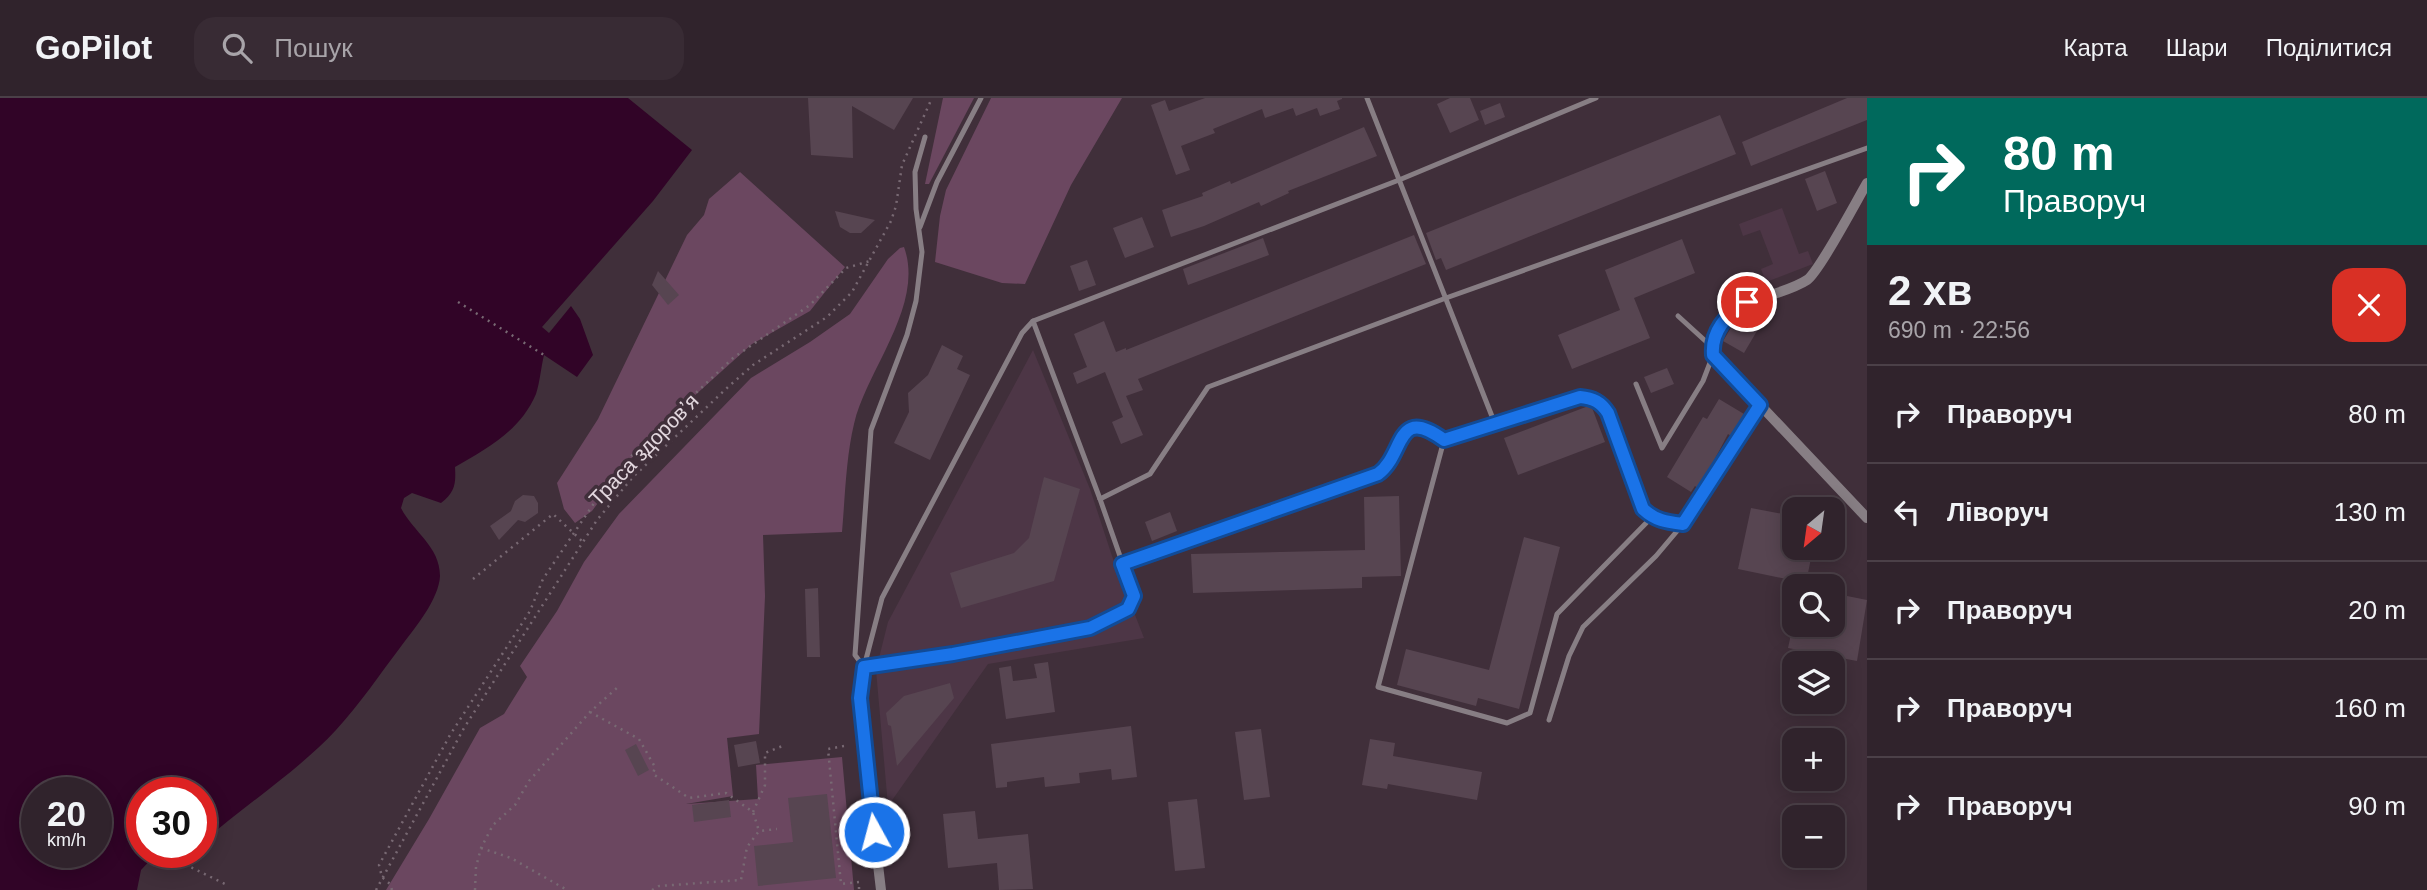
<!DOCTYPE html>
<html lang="uk">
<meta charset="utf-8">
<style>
body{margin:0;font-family:Helvetica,sans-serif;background:#382b34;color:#f1f3f6;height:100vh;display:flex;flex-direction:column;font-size:26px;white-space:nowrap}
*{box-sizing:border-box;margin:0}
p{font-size:23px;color:#a8a4a9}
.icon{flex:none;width:38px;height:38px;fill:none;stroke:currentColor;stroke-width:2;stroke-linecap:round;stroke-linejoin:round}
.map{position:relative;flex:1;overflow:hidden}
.drawer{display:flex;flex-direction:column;background:#30232c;width:560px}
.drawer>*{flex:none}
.banner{background:#00695c;color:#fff;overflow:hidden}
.needle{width:46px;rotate:209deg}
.buttons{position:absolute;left:1782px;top:399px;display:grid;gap:14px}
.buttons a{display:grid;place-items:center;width:63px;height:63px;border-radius:14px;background:#30232c;box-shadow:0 4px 18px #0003,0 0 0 2px #4b4048;font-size:35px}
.speed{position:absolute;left:21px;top:679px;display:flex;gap:14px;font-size:35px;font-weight:700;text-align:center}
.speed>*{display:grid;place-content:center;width:91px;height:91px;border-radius:50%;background:#30232c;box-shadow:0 4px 18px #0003,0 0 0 2px #4b4048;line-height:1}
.speed small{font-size:18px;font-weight:400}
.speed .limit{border:10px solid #d22;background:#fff;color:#111}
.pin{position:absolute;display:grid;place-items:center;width:60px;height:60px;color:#fff;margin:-30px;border:4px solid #fff;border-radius:50%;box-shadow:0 2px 7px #0007}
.me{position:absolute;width:77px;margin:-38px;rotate:353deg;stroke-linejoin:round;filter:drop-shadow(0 0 5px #0008)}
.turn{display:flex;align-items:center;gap:24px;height:147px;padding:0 21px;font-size:32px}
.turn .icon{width:91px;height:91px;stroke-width:2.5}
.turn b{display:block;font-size:49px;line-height:60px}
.round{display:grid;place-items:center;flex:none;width:74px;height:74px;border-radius:21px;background:#382b34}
.headline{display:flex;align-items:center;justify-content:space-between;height:119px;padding:0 21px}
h1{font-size:42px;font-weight:800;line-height:52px}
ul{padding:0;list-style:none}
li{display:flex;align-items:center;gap:21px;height:98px;padding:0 21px;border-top:2px solid #4b4048}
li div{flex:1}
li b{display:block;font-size:26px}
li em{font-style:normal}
header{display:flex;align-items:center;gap:42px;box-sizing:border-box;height:98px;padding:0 35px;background:#30232c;border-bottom:2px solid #4b4048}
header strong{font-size:33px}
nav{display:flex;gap:38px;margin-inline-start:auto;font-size:24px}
.search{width:490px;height:63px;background:#382b34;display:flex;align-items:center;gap:18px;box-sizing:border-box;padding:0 24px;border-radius:21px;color:#a8a4a9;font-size:26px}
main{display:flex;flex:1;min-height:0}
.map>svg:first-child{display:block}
</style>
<header>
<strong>GoPilot</strong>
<div class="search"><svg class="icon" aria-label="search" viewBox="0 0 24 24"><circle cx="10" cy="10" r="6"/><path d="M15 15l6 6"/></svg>Пошук</div>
<nav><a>Карта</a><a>Шари</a><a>Поділитися</a></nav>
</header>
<main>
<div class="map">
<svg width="1867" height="792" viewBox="0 0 1867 792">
<rect width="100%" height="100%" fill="#402f3a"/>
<g fill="#4d3646">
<polygon points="1782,110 1799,156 1808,153 1813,166 1766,184 1761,171 1773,166 1760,132 1743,138 1739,126"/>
<polygon points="1033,252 1090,391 1112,458 1144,540 988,566 888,708 876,572 888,524"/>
</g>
<g fill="#6b4760">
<polygon points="943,0 974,0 929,86 925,86"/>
<polygon points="991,0 1122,0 1071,87 1025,186 1002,185 935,164 940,118 946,92"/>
<polygon points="740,74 845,169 810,213 752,246 663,326 628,364 592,413 575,425 564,411 557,385 598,321 687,137 704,117 709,101"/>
<path d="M904 149C925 207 867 271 854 326 846 359 845 400 842 434L763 437 765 498 759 636 727 640 733 698 686 706 758 701 756 667 842 659 854 792H386L429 721 480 630 504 616 527 579 520 568 557 513 584 464 619 416 751 280 810 244 850 216 888 161 900 150Z"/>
</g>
<path fill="#310427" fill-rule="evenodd" d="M0 0H628L692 52 653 103 542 229 549 235 571 208 580 221 593 257 577 279 544 257C541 269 540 284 536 296 520 333 488 350 455 369 456 386 455 394 441 405L412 395 404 400 401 410C413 434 440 448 440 478 439 501 415 530 402 547 380 576 360 606 336 632 296 675 244 707 201 746V695H142V754H193L183 767 156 756 141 772 137 792H0ZM37 695H96V754H37Z"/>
<g fill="#574551">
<polygon points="808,0 913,0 894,32 852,8 853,60 811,57"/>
<polygon points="1205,0 1342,0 1342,1 1337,3 1340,11 1320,18 1317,10 1296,18 1293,10 1265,20 1262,11 1213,31 1215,35 1181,48 1190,72 1176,77 1151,7 1165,2 1169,13"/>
<polygon points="1450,0 1470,0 1479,22 1450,35 1437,6"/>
<polygon points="1847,0 1867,0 1867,22 1751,68 1742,44"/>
<polygon points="1500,5 1505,19 1485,27 1480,13"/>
<polygon points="1720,17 1736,56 1446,172 1441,160 1436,162 1426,135"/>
<polygon points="1364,29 1377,58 1288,93 1289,95 1261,108 1259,104 1204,128 1171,139 1162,112 1203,98 1202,95 1230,83 1231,86"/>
<polygon points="1825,73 1837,105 1817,113 1805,81"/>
<polygon points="835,113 875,122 861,135 850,135 840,129"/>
<polygon points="1142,119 1154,149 1125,160 1113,130"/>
<polygon points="1414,137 1426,166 1138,281 1143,292 1126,298 1143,337 1121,346 1112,324 1123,319 1105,274 1077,286 1073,275 1087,269 1074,236 1104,223 1116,254 1126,250 1126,252"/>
<polygon points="1263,140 1269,157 1188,187 1183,171"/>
<polygon points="1682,141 1695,175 1634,200 1650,240 1572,271 1558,237 1620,212 1605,172"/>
<polygon points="1087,162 1096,187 1079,193 1070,168"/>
<polygon points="658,173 679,197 668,207 652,187"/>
<polygon points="1765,207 1774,213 1767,223 1764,221 1744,255 1723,243 1737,220 1744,224 1753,212"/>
<polygon points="942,247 963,258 957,271 970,277 930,362 894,345 909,314 908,295 928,277"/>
<polygon points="1667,270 1674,286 1651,295 1644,279"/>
<polygon points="1719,301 1744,316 1731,338 1728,336 1699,391 1695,388 1691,394 1667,379 1703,319 1707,321"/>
<polygon points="1591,307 1605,344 1518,377 1504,340"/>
<polygon points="1044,379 1080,391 1054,483 961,510 950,475 1014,455 1029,440"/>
<polygon points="523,397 534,398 538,405 538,415 525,424 518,422 499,442 490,428 511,413 515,403"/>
<polygon points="1399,398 1401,478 1362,479 1362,490 1193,495 1191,456 1365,452 1364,399"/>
<polygon points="1751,410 1794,418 1794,450 1813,450 1806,485 1738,471"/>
<polygon points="1170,414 1177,433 1152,443 1145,424"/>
<polygon points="1524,439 1560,449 1519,611 1478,600 1476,608 1397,587 1406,551 1489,572"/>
<polygon points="818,490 820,559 807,559 805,491"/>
<polygon points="1832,495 1867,502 1857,563 1788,550 1793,527 1832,527"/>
<polygon points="1048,564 1055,614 1006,621 999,570 1011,568 1013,583 1037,580 1034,566"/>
<polygon points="950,585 954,600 897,668 891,628 888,627 886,615 904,598"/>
<polygon points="1131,628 1137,679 1112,682 1111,671 1079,675 1080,685 1045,689 1044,679 1007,684 1007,689 996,690 991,646"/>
<polygon points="1261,631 1270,699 1244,702 1235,634"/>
<polygon points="1370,641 1395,645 1393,658 1482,674 1477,702 1388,686 1387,691 1362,687"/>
<polygon points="756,643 760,665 738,669 734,647"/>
<polygon points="636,646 649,672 638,678 625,652"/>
<polygon points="827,696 836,780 758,788 754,748 793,744 788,700"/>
<polygon points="1197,701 1205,770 1175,773 1168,704"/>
<polygon points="729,702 731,719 694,724 692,707"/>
<polygon points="975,713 978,741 1028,736 1033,791 999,792 997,765 948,770 943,716"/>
</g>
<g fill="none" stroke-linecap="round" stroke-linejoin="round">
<g stroke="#786973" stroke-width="2.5" stroke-dasharray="2 5" stroke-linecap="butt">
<polyline points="458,204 544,257"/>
<polyline points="473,481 553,416 583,444"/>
<polyline points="590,614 639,641 655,669 653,676 689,700 726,695 753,714 759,733"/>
<polyline points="844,648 828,651 841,786 859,784 859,792"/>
<polyline points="753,714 765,687 765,655 785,647"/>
<polyline points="127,738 142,745"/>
<polyline points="481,750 511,760 567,792"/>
<polyline points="160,754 229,788"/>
<polyline points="376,792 464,630 597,422 633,379 728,289 753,267 827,219 852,194 891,123 896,108 902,67 932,0"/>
<polyline points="392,792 390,786 382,779 379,767 450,637 530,513 543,481 611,380 649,339 733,260 810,207 846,170 870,163"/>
<polyline points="475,792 476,769 481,750 493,727 515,707 529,683 590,614 618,589"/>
<polyline points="652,792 659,788 741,782 747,749 759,733 777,731"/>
</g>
<g stroke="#877e84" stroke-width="5">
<polyline points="1367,0 1495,326"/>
<polyline points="920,129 937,84 981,0"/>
<polyline points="1678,218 1712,249"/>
<polyline points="1636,286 1662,350 1703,283 1713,257"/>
<polyline points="1444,342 1378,589 1507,625 1530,615 1557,516 1652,419"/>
<path d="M1444 342 1572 301C1588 297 1599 301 1608 315L1643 411C1656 423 1666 424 1683 426"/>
<polyline points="1100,401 1150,376 1208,289 1446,200 1867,50"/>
<path d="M1122 466 1378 376C1405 357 1395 306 1444 342"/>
<polyline points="864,569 882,500 1022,235 1033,223 1399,82 1596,0"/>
<polyline points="864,569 953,556 1090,530 1128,511 1134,498 1100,401 1033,223"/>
<polyline points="864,569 855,557 871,332 907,237 916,203 922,154 916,111 915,74 925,39"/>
<polyline points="1549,622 1569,558 1583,529 1656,458 1683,426 1760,307"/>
</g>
<g stroke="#877e84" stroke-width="10">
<path d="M1867 85C1857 102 1819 174 1807 182 1774 204 1707 199 1713 257L1867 420"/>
<polyline points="864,569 860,600 862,631 881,792"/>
</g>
</g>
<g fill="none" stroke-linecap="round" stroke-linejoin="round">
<g stroke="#114b97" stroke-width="18">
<path id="route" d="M874 734 860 600 864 569 953 556 1090 530 1128 511 1134 498 1122 466 1378 376C1405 357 1395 306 1444 342L1580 299C1593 300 1601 304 1608 315L1643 411C1656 423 1667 424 1683 426L1760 307 1713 257C1711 233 1727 216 1747 204"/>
</g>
<use href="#route" stroke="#1a73e8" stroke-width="12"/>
</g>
<g text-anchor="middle" stroke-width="7" stroke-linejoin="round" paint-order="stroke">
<g font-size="21" fill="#e2d7de" stroke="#402f3a">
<text transform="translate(644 352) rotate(-46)" y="7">Траса здоров’я</text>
</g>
</g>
</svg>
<div class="buttons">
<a><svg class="needle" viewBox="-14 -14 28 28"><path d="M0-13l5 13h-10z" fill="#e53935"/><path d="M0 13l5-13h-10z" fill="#a8a4a9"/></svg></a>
<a><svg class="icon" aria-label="search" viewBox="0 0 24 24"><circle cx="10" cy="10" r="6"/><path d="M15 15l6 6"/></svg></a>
<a><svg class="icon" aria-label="layers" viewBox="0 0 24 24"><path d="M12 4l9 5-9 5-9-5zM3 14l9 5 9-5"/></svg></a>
<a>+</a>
<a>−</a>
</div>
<div class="speed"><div>20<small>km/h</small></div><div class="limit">30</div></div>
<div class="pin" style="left:1747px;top:204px;background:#d93025"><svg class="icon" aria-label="arrive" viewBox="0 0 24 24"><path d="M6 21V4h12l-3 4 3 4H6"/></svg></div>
<svg class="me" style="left:874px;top:734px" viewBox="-20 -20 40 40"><circle r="17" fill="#1a73e8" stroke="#fff" stroke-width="3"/><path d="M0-11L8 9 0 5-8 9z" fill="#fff"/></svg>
</div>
<section class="drawer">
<div class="banner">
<div class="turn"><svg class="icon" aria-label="right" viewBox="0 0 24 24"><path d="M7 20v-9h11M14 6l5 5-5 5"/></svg><div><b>80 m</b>Праворуч</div></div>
</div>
<div class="headline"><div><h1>2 хв</h1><p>690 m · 22:56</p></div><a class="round" style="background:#d93025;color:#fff"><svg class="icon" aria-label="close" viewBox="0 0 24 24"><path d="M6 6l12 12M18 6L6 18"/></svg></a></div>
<ul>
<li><svg class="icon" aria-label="right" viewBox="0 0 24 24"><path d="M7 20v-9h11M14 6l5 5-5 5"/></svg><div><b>Праворуч</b></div><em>80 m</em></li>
<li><svg class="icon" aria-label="left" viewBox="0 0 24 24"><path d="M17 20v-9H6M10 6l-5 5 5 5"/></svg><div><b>Ліворуч</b></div><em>130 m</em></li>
<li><svg class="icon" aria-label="right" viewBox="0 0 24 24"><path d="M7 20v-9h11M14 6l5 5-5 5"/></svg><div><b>Праворуч</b></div><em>20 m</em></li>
<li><svg class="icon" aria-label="right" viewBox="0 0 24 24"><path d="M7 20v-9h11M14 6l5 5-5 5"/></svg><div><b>Праворуч</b></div><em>160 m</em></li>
<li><svg class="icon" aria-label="right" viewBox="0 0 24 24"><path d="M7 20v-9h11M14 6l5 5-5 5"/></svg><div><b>Праворуч</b></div><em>90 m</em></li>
</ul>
</section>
</main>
